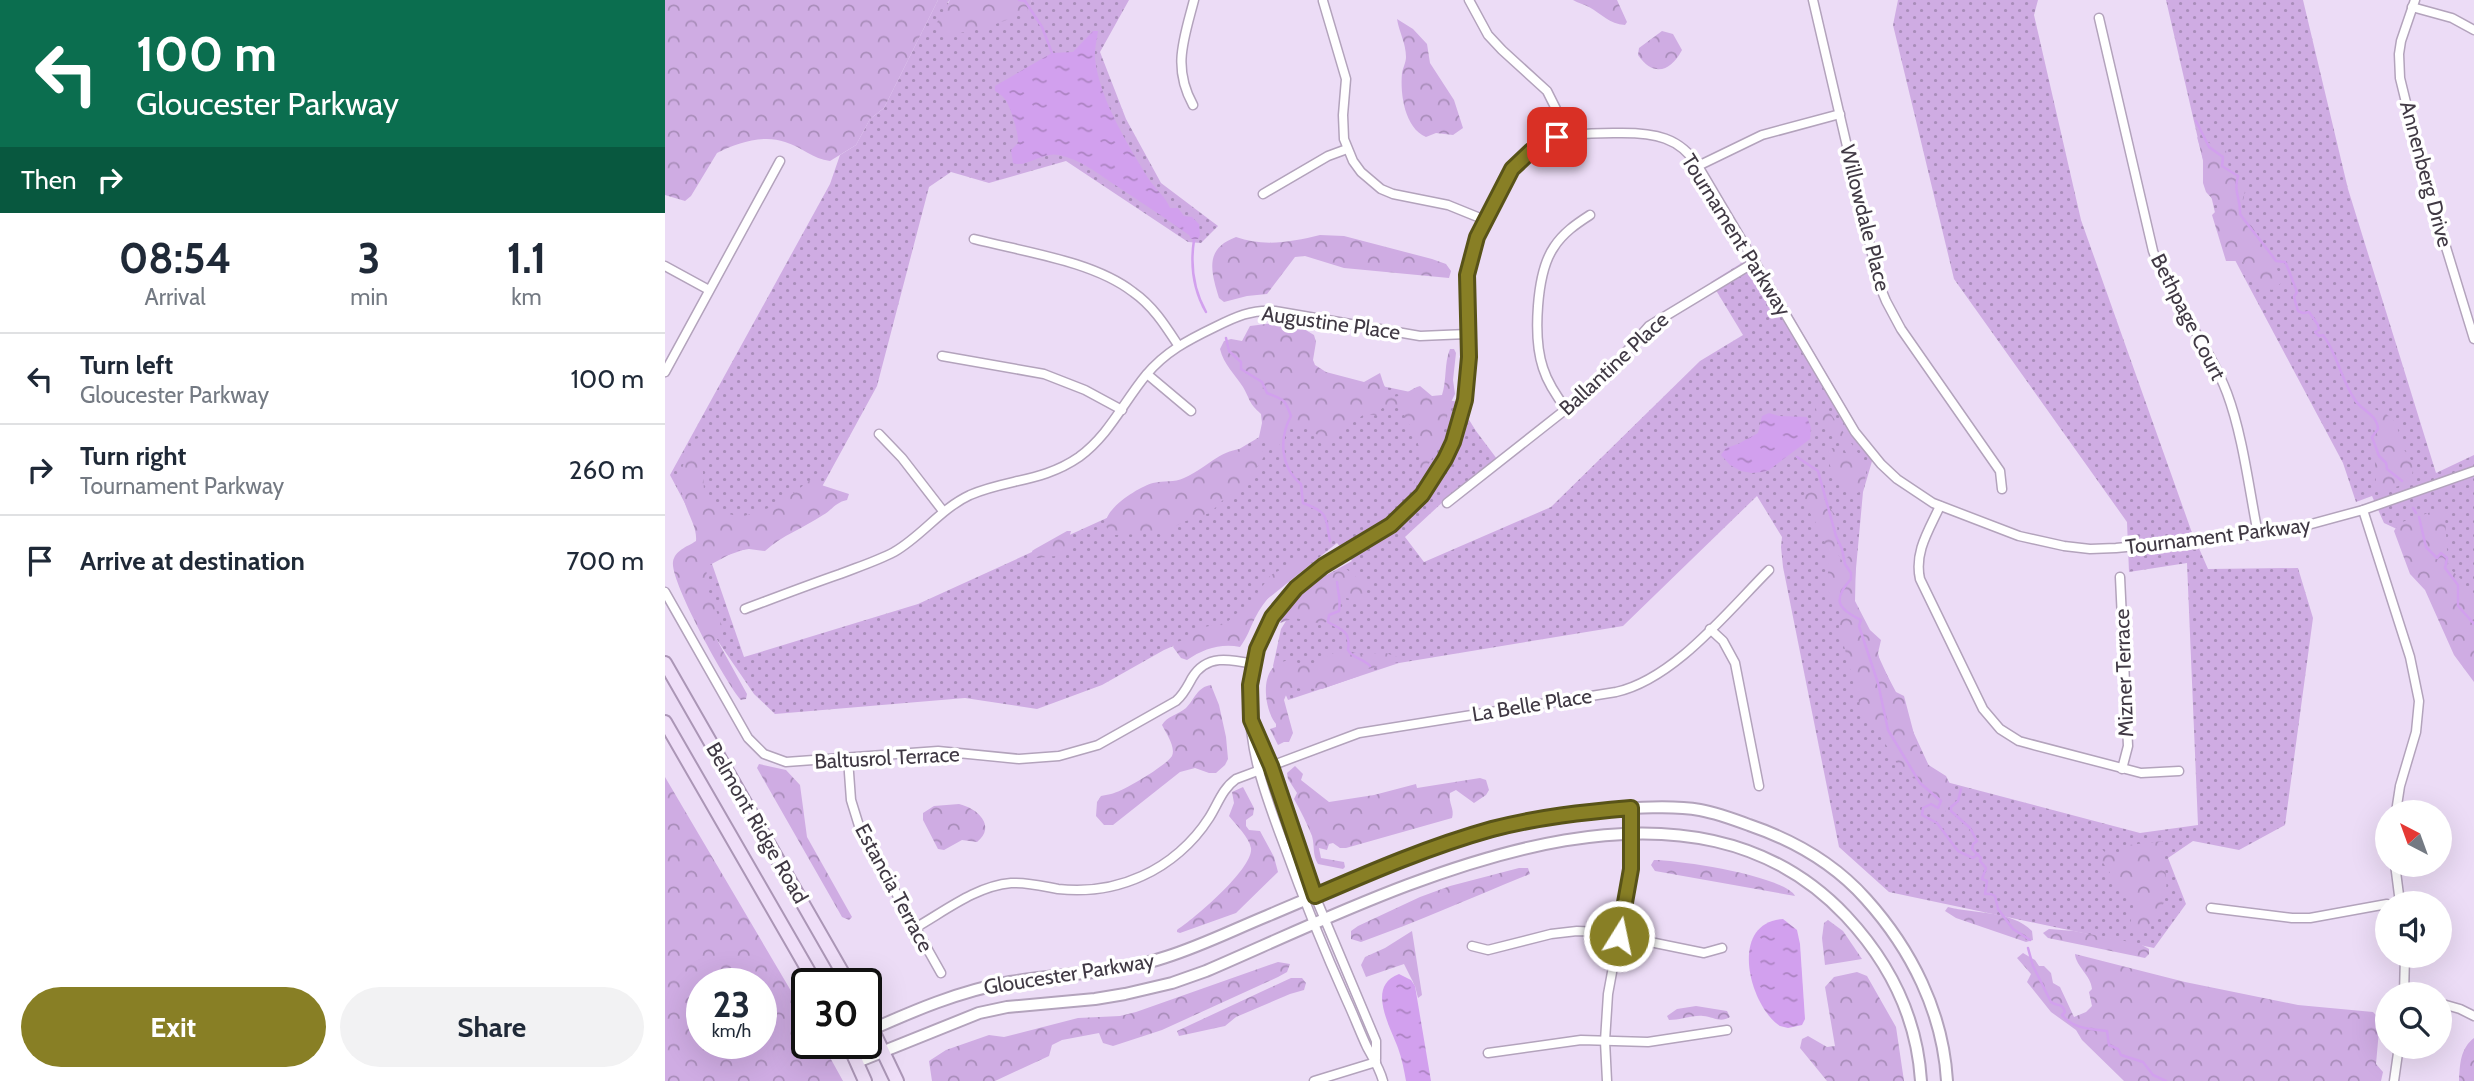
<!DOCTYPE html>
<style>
body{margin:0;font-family:Cabin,sans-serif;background:#f2f2f3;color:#1f2937;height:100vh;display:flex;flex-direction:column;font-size:26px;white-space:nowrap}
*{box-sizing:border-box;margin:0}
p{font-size:23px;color:#747a83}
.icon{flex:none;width:38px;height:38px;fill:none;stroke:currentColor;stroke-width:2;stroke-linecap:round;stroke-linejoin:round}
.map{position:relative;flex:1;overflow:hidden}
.panel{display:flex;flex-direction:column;background:#fff;width:665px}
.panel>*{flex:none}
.banner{background:#0b6e4f;color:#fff;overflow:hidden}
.needle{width:46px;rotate:319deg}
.controls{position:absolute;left:1710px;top:800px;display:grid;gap:14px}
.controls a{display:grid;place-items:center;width:77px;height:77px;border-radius:50%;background:#fff;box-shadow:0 7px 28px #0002;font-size:35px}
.speed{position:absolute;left:21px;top:968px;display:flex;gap:14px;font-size:35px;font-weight:700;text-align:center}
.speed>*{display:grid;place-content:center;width:91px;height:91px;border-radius:50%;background:#fff;box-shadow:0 7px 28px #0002;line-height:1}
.speed small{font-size:18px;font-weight:400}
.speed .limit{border:4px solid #111;border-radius:10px;background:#fff;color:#111}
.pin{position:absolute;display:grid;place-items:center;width:60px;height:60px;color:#fff;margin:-30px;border-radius:14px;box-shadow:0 4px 10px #0006}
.me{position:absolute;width:77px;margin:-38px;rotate:10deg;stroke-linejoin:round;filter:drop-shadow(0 0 5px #0008)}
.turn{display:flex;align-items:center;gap:24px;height:147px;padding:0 21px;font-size:32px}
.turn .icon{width:91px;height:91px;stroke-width:2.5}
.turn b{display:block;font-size:49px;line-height:60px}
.then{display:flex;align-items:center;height:66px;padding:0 21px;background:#0003;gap:14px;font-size:26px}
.eta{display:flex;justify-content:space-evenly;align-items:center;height:119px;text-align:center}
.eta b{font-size:42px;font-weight:700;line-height:49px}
.action{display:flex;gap:14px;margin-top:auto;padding:14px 21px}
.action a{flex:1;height:80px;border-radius:42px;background:#887f25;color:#fff;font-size:28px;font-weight:700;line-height:80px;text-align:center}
.action a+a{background:#f2f2f3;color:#1f2937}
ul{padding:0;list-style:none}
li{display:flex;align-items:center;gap:21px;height:91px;padding:0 21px;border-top:2px solid #e0e1e3}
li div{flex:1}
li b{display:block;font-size:26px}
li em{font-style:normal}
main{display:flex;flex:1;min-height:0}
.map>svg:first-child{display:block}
</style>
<main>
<section class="panel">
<div class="banner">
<div class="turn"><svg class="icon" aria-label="left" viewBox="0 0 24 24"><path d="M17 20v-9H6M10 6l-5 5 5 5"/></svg><div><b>100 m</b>Gloucester Parkway</div></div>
<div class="then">Then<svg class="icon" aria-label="right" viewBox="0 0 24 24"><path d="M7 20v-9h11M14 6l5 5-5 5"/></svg></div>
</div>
<div class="eta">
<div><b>08:54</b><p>Arrival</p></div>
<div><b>3</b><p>min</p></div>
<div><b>1.1</b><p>km</p></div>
</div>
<ul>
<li><svg class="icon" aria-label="left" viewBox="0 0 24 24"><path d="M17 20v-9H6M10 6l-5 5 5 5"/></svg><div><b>Turn left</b><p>Gloucester Parkway</p></div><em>100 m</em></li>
<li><svg class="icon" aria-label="right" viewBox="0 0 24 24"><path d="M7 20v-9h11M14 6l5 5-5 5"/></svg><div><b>Turn right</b><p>Tournament Parkway</p></div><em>260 m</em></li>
<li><svg class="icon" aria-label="arrive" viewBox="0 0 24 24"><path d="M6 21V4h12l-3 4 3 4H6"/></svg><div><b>Arrive at destination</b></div><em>700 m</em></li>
</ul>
<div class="action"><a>Exit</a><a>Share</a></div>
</section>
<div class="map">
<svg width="1809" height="1081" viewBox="0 0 1809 1081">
<defs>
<pattern id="grass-dots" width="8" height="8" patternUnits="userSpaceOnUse" patternTransform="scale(1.75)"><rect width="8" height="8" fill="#cface3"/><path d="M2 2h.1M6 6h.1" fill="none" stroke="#a98dba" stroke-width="1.8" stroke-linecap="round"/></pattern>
<pattern id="forest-crowns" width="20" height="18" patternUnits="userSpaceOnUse" patternTransform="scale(1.75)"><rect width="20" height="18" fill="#cface3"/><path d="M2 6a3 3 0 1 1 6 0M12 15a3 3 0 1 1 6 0" fill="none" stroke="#a98dba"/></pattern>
<pattern id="water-ripples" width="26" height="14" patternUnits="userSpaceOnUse" patternTransform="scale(1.75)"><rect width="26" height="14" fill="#d2a0ee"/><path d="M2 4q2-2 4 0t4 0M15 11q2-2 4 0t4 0" fill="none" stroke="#ac83c2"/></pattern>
</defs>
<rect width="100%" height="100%" fill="#ecdcf6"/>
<g fill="url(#grass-dots)">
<polygon points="273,0 285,0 282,3 361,12 367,0 464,0 435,52 461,119 496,183 553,226 536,243 523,242 401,161 324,183 286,172 264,187 212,386 135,527 110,539 46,561 79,657 253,604 512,486 613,426 712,385 793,402 811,431 832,459 780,500 740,537 759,562 886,507 1035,361 1078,335 1046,282 1091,254 1197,434 1210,451 1198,492 1188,601 1270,779 1475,833 1533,825 1522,563 1464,572 1462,522 1289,279 1228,25 1233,0 1373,0 1369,15 1416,220 1526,530 1543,569 1633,568 1648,618 1620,825 1574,850 1528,841 1503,858 1521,904 1489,948 1224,892 1174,847 1118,567 1116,547 1117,537 1092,496 958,626 734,663 623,700 608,666 616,629 635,598 660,576 687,561 672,543 585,613 499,650 437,685 372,709 300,698 110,714 89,694 33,612 34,530 5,475 165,184 175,155 191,145 205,119 219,108"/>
<polygon points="1501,0 1638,0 1683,189 1771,473 1809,455 1809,622 1751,538 1719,523 1707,496 1691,502 1678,463 1554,230"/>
</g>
<g fill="url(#forest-crowns)" fill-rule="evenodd">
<path d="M0 0H273L219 108 205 119 191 145 165 161C148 159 137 147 120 142 99 134 71 143 52 153L26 196 20 201 0 195Z"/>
<path d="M285 0H367L362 12C339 21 296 40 273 31L271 24Z"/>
<path d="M908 0H952L962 22 960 25C944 24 937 14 924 7 918 4 913 3 908 0Z"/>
<path d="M732 19 748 29 762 44 765 63 789 100 798 128 788 135 771 133 761 137C740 128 735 95 737 73 738 68 741 62 741 57 741 43 734 32 732 19Z"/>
<path d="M997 31 1008 34 1017 50C1006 71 989 78 973 55L974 48Z"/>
<path d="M1532 137 1561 151 1564 169 1576 181 1580 191 1576 211C1587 227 1617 266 1615 284L1607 290 1592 284 1577 261H1561L1547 215 1552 210V204L1541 192 1538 183V159Z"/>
<path d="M655 235 679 236 767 259 781 264 786 271 784 278 679 268 640 256 630 257 602 294 582 296 559 302 554 298C546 271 539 249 571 237 598 247 627 242 655 235Z"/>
<path d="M609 323 634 326 649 335 651 342 648 360 650 365 661 372 699 382 715 373C717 378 718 384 721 389 730 406 743 389 755 386L767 396 777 395C782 380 779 363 785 349H789L791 353 788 380 790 394 784 406 780 427 770 454 743 496H740L754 475 756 454 751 437 734 406 720 405 711 415H698L689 422 678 425 661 442C647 429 634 422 615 431L614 447 599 442 594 437 597 423 596 414C583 402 586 401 578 387 569 373 559 365 555 349L559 341 566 339 577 341 585 326Z"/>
<path d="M1699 405C1707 409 1716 410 1724 416 1735 425 1733 434 1737 446 1739 451 1744 455 1746 460 1754 481 1735 488 1718 489L1711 482 1708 428 1696 415 1694 407Z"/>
<path d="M1155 407 1165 413 1200 463C1203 472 1200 486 1193 493 1172 484 1162 472 1164 449L1168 448 1183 456 1166 428 1152 416 1151 408Z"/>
<path d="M34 438 36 439 39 491 51 506 64 514 76 517 113 505 144 481 184 494 182 500C171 502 167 510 158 515 139 528 117 535 100 551L84 549 71 551 41 567 43 589 57 626 51 638 82 694 81 699 76 700C61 683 5 581 8 562 10 550 22 547 31 541 32 529 26 520 22 509 10 478 16 467 30 439Z"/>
<path d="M587 448 596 450 600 455 582 483 559 499 545 513 518 522 498 533 450 535C420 520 472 487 488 483 499 480 509 483 519 478 546 466 554 448 587 448Z"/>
<path d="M1150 490 1157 493 1162 505 1172 517 1173 554 1177 561 1187 554 1191 557 1190 601 1205 630 1216 640 1213 653 1215 662 1231 692 1239 696 1254 753 1262 764 1281 776 1286 786 1281 799V811L1276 814 1262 806 1253 782 1234 767 1210 726 1196 710 1174 627 1176 612C1172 603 1164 598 1163 588 1161 580 1163 574 1164 566 1164 547 1151 519 1139 505L1138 497 1144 491Z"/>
<polygon points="1772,510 1780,516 1783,567 1798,581 1809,601 1809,682 1789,655 1760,590 1745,574 1729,531 1734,523"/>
<polygon points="402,531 406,531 404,538 408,545 400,555 372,558 368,555 367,551 370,549"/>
<path d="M633 560H637L639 564C621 579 601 596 590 618 585 628 582 638 575 647 556 643 538 649 522 660L516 658 508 647 511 642 523 639 539 627 561 623 587 600 606 575Z"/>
<path d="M680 568 703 586 699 600 695 603 682 598 677 599 667 619 657 624 630 618 615 623C626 600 655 574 680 568Z"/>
<path d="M677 649 699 655 718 652 735 658 737 661 703 669 694 676 657 689 624 688 619 700 628 733 624 742H619L613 745 605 729 611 727V724C600 711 594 673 614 663 624 658 631 664 641 664 655 665 665 653 677 649Z"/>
<path d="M546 685 554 705 561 737 563 759 560 765 551 773H544L530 768 515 772 448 825H439L431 816 432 802 436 796C439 795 443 795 446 794 457 792 502 765 507 756 511 747 501 733 497 725 502 716 513 715 521 708 530 699 532 687 546 685Z"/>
<polygon points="94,764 121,770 135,785 142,837 187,917 184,920 177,917 92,768"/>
<path d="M630 766 638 774 636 780 664 802 709 795 751 784 752 788 815 778 821 780 824 790 821 795 809 803 791 790 785 793C783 803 790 809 787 818L681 848H675L668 843 664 844 662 850 654 848 656 858 679 862 680 867 678 869 653 864C647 854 650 847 647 836 642 824 636 811 629 799L632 793 623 779 622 773Z"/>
<path d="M0 777 142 1018V1043H157L178 1081H0ZM37 984H96V1043H37Z"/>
<path d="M578 787 589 808 588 815 581 820V826L584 830 595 831 609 857 613 872 571 913 515 933 512 932V930C529 919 589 868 586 848 584 837 571 825 564 816L569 803 567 792Z"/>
<path d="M294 804C312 808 332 826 312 842L297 840 279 850 273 849 258 820V813L269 806Z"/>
<path d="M1498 841C1496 851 1498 859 1500 869 1505 899 1497 917 1472 934L1465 925 1469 904 1466 898 1450 880 1427 847 1429 844 1434 845C1440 853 1443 857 1453 854L1456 846Z"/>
<path d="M989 860C1014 860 1119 876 1130 896L990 871 986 865Z"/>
<path d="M854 868H863L865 874C808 897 753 922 696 942L686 939V931L693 926 755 897 785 886Z"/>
<path d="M1283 907C1310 914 1346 910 1367 931L1368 940 1361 942 1291 918 1280 911Z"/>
<polygon points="1163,920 1178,931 1197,959 1160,965 1157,938 1159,923"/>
<polygon points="1384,929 1409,931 1475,944 1484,949 1484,954 1480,958 1383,938 1378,933"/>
<polygon points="747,931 757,995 753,998 750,986 739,964 701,977 696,965 700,957 720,948"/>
<path d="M1358 953 1370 960 1374 966H1379L1386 973 1388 983 1395 987 1409 1017 1421 1012 1427 1006 1424 992 1427 989C1426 975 1411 967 1410 954L1520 982 1633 1005 1708 1012 1715 1019 1711 1064 1718 1072 1716 1081H1459L1417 1040 1411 1030 1386 1012 1362 982 1366 974 1352 958Z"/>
<polygon points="613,962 625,964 622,972 613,977 497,1030 448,1046 438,1043 434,1033 397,1040 387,1045 384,1056 330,1081 267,1081 264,1061 281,1050 324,1035 339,1037 413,1018 455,1016 471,1012"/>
<polygon points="1192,972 1202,976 1231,1027 1239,1081 1162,1081 1135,1048 1137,1039 1143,1036 1162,1047 1170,1046 1160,987 1169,977"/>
<polygon points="626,978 637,978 641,983 639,990 625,994 571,1017 560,1026 514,1036 512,1031"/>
<path d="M1031 1006 1062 1011 1065 1017C1055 1023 1049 1017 1038 1016 1027 1015 1016 1020 1004 1020L1002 1016 1012 1009Z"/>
<path d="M1809 1038V1081H1794C1795 1064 1795 1049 1809 1038Z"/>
</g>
<g fill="url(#water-ripples)">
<path d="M428 31H433C432 41 429 49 430 59 435 100 462 143 483 178 490 189 501 197 505 208H513L519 216 527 217 534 224 535 235 533 239H526L524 235C499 217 473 200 447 183 431 172 414 159 394 155 378 151 362 168 348 163L346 150 353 143C354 134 345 104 339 98 337 95 333 93 330 91V86L387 53 408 52Z"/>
<polygon points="1104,413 1114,416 1142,417 1146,428 1145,439 1104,470 1097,472 1087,473 1076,471 1065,465 1056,455 1061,448 1073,444 1093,433 1097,416"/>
<path d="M1118 919 1132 930 1135 944 1140 1019 1137 1025 1123 1028 1115 1026C1085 1007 1062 923 1118 919Z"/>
<path d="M734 974 746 980 750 986 766 1081H741C739 1070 737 1059 733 1048 725 1026 701 986 734 974Z"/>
</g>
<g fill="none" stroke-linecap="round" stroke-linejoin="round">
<g stroke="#d2a0ee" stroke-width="2.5">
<polyline points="354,0 360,1 377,27 387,53"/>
<path d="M1531 121 1544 147 1558 157 1557 166 1573 176C1568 192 1576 199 1575 214 1587 231 1599 244 1611 261L1620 262C1623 267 1629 285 1632 292L1629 297 1633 311 1638 313 1644 312 1653 325 1654 330 1650 332 1654 336 1658 335C1673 355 1676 380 1690 400 1697 411 1712 414 1713 429L1707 437 1714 456 1721 463 1722 469 1737 481"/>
<path d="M529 240C525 266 528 289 541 312"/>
<path d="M561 338 564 351 576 362V369L597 382 602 393C618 400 619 397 626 416 614 438 615 467 636 484L638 503C665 513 660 517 665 541"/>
<path d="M1132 457 1153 471 1171 536 1177 549 1180 564 1186 573V579C1168 599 1171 608 1196 620L1194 626 1213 683 1223 730 1255 783 1276 801 1273 808 1266 804 1258 808 1257 815 1272 823 1293 851 1308 858 1313 854"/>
<polyline points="1748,508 1751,513"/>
<polyline points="1754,517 1761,547 1772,558 1776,553 1782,558 1780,568 1793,585 1793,606 1809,624"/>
<path d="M672 582C673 592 676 601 674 611L664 615 663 622C677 630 686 631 683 650 688 659 698 658 705 666"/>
<polyline points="1296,789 1293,801 1286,807 1286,811 1305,828 1312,841 1308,844 1307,849 1316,858 1315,861 1321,868 1317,879 1322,881 1320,894 1326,894 1330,896 1333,909 1348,929 1365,940"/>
<path d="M1363 948 1368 966 1386 1002C1392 1007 1397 1002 1400 1012L1397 1015C1408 1029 1426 1029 1442 1031L1444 1045 1453 1049 1456 1055 1478 1062 1488 1075 1501 1081"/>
</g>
<g stroke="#b3a3bc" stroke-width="11">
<g id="minor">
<polyline points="804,0 823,35 837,50 882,91 891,109 898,135"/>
<polyline points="1148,0 1214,284 1221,301 1236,329 1335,471 1337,489"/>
<polyline points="1750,0 1736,41 1734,54 1735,78 1758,172 1809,339"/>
<polyline points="658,1 681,79 678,115 679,139 688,161 696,172 716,189 728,194 783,205 820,220"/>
<polyline points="1747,7 1787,18 1809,30"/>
<path d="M1434 18 1488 251C1506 301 1543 343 1562 393 1578 436 1584 489 1593 534"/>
<path d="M528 105C507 67 519 39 529 0"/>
<polyline points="1033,166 1097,135 1175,114"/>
<polyline points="598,194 663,156 682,149"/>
<path d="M309 239C359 252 428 261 468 292 488 306 500 325 513 345"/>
<polyline points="0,266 44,290"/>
<polyline points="277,356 379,374 420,390 457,410"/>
<polyline points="0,372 115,161"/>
<polyline points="482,374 526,411"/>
<path d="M902 410C892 397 883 384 878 368 868 338 871 273 889 247 898 233 911 224 925 215"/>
<polyline points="214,434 237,458 278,511"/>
<polyline points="782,503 933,384 984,326 1090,262"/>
<path d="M1275 506C1264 530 1249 552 1255 579L1318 709 1335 729 1354 741 1365 744 1476 773 1514 771"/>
<polyline points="1698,510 1745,657 1754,701 1751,732 1735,786 1731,812"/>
<polyline points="1455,577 1463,746 1457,769"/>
<path d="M0 592 83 738 99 754 121 762 273 751 354 759 394 756 433 745 511 701C519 694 522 687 527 678 541 654 565 659 588 664"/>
<path d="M80 609C112 597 143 585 175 574 193 567 212 561 229 552 257 536 275 509 305 495 342 479 378 482 414 457 444 435 458 403 481 375 500 352 523 340 550 327 570 317 587 309 610 311L755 336 802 334"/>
<polyline points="1045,629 1058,641 1070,663 1094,786"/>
<polyline points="588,725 605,766 650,896 711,1041 711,1059"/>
<polyline points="183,759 186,800 195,829 276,973"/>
<polyline points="1730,864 1735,903"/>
<polyline points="1546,908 1627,918 1645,918 1722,904"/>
<path d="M250 928C280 911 311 886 346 883 362 882 377 886 393 889 421 892 451 888 477 876 504 864 528 843 544 818 553 804 557 789 571 779L694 733 951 692C1009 679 1062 612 1104 570"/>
<polyline points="807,946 823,950 886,934 912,931 936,932 1039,953 1057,948"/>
<polyline points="1739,994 1740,956"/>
<polyline points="1774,1003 1795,1009 1809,1016"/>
<polyline points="823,1053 916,1040 983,1042 1062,1030"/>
<polyline points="649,1081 711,1062"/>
<path d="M718 1081C715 1069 708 1058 702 1047 695 1032 689 1016 682 1001 659 950 638 898 619 845 599 792 579 739 586 681 599 557 716 564 771 475 793 439 804 398 804 356 803 329 799 302 802 275 805 252 814 231 825 211 859 141 882 132 957 133 989 133 1015 137 1033 166L1190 432 1216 464 1232 479 1268 503 1354 536 1399 546 1425 549 1451 548 1617 532 1698 510 1809 471"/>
<polyline points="942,1081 940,1041 943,994 966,869 966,808"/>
<polyline points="1729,1081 1734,1046"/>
</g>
</g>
<g stroke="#b3a3bc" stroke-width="14">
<g id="secondary">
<path d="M201 1032C248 1011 294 991 345 982 397 973 451 974 501 957 536 946 568 930 602 916 711 870 819 820 940 810 967 808 1008 805 1035 810 1051 813 1068 819 1084 825 1128 840 1169 863 1201 899 1246 949 1278 1012 1282 1081"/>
<path d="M192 1062 314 1013 342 1007 430 999 460 994 507 983 541 971C723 893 1012 737 1181 916 1224 962 1252 1018 1256 1081"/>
</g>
</g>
<g stroke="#ab96b6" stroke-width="16">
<g id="primary">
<polyline points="0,663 184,984"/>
<polyline points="0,722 151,984"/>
<polyline points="201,1016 232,1081"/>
<polyline points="183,1043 200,1081"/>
</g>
</g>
<use href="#minor" stroke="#fff" stroke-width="8"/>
<use href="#secondary" stroke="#fff" stroke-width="10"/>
<use href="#primary" stroke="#efdef8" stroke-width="12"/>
</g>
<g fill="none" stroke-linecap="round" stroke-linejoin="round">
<g stroke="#585318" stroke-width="18">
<path id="route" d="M892 137 866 151 847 169 812 237 802 275 804 357 800 400 788 442 780 459 757 495 726 525 658 566 631 588 607 617 592 649 585 685 586 720 606 766 650 896C708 871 766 846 827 829 873 817 919 812 966 808V869L954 936"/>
</g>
<use href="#route" stroke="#887f25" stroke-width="12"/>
</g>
<g text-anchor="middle" stroke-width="7" stroke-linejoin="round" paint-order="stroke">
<g font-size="21" fill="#403944" stroke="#fff">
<text transform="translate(1761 174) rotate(75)" y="7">Annenberg Drive</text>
<text transform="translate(1200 218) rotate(76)" y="7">Willowdale Place</text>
<text transform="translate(1071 235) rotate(58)" y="7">Tournament Parkway</text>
<text transform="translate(1523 317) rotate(63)" y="7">Bethpage Court</text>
<text transform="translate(666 323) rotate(8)" y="7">Augustine Place</text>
<text transform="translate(949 364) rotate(-43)" y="7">Ballantine Place</text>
<text transform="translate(1553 536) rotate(-7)" y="7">Tournament Parkway</text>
<text transform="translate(1459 673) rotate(-92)" y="7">Mizner Terrace</text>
<text transform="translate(867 705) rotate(-9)" y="7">La Belle Place</text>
<text transform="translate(222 758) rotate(-3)" y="7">Baltusrol Terrace</text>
<text transform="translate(92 823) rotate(60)" y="7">Belmont Ridge Road</text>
<text transform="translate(229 888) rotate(62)" y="7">Estancia Terrace</text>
<text transform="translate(404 974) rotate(-9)" y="7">Gloucester Parkway</text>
</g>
</g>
</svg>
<div class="controls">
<a><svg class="needle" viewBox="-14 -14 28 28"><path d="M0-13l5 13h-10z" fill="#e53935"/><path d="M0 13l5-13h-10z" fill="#747a83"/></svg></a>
<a><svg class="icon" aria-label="sound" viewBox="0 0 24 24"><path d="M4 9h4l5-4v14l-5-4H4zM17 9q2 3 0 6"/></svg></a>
<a><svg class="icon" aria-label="search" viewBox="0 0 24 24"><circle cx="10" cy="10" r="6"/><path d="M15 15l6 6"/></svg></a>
</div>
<div class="speed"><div>23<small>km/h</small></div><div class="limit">30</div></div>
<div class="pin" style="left:892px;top:137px;background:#d93025"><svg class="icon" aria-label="arrive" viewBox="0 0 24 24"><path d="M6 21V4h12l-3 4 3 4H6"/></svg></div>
<svg class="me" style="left:954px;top:936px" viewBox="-20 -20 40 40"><circle r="17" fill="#887f25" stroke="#fff" stroke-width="3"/><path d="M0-11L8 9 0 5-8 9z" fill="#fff"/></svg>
</div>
</main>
